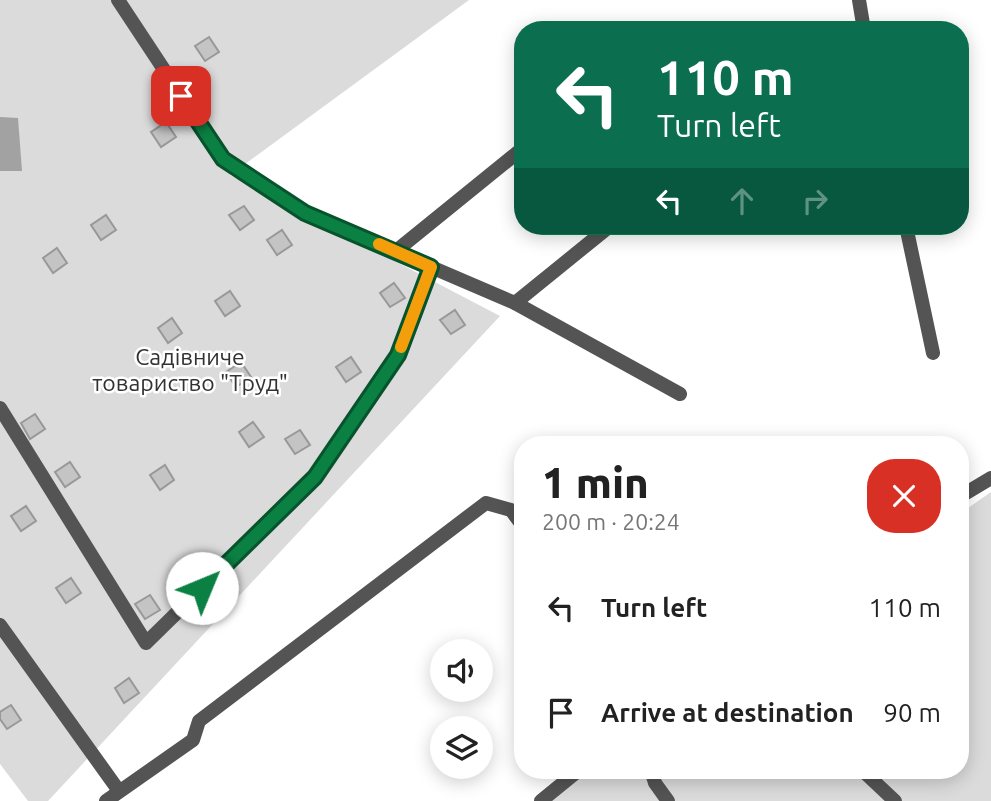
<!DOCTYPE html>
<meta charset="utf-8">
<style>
body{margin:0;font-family:Ubuntu,sans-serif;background:#f2f2f2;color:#222;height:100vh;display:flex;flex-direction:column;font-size:26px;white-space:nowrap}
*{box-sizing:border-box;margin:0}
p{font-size:23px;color:#767676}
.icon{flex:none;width:38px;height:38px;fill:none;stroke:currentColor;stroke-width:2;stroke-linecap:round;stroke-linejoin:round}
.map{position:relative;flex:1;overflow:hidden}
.panel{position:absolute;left:514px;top:436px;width:455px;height:343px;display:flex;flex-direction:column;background:#fff;border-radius:28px;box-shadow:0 4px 18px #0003}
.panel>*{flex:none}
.banner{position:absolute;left:514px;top:21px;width:455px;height:214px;border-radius:28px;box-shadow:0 4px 18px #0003;background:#0b6e4f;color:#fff;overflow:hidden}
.tools{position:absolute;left:430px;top:639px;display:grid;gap:14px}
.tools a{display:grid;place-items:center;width:63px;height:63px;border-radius:50%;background:#fff;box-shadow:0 4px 18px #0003;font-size:35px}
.pin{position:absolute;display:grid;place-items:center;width:60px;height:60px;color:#fff;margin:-30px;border-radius:14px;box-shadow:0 4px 10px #0006}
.me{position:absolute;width:77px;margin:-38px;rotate:45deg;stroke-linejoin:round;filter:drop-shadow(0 0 5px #0008)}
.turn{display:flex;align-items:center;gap:24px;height:147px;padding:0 28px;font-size:32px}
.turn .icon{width:91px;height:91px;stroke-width:2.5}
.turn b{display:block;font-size:49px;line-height:60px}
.lanes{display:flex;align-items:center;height:66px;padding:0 28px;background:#0003;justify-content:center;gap:35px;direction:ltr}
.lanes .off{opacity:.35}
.round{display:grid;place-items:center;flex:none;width:74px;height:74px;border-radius:28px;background:#f2f2f2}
.head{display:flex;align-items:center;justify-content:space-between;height:119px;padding:0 28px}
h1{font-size:42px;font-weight:800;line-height:52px}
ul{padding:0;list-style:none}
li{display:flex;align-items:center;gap:21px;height:105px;padding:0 28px}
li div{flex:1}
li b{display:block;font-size:26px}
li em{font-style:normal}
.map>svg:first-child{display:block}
</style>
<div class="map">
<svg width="991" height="801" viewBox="0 0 991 801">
<rect width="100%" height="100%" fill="#fff"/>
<g fill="#dbdbdb">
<polygon points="0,0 469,0 230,175 500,316 48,801 28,801 0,764"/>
<polygon points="991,492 991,801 543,801 584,770 961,770 961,513"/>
</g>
<polygon fill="#a2a2a2" points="0,117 18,118 22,171 0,171"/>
<g fill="#c4c4c4" stroke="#989898" stroke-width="2">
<polygon points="209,37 219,52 205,61 195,46"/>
<polygon points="166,122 176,137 161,147 151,132"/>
<polygon points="244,206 254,220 240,230 229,215"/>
<polygon points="106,215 116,230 101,240 91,225"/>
<polygon points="282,230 292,245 277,255 267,240"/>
<polygon points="57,248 67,263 53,273 43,258"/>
<polygon points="394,283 405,298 390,307 380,293"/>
<polygon points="230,291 240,306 225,316 215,301"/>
<polygon points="455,310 465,325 451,334 440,320"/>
<polygon points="172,318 182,333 168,343 158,328"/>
<polygon points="351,357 361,372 346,382 336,367"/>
<polygon points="241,362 251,377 236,387 226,372"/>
<polygon points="35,414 45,429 30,439 21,423"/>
<polygon points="253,422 264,437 249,447 239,432"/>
<polygon points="300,430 310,445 295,454 285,439"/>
<polygon points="70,462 80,477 65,487 55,472"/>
<polygon points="165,465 174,480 160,490 150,475"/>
<polygon points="26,506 36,521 21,531 11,516"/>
<polygon points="71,578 81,593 66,603 56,588"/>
<polygon points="150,595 160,610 145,619 135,604"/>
<polygon points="129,678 139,693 124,703 115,688"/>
<polygon points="11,705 21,720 7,729 0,719 0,712"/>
</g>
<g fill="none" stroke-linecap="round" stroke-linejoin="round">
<g stroke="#545454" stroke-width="14">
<polyline points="118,0 223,159 305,213 515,303 680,394"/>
<polyline points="859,0 864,30"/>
<polyline points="906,226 933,353"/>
<polyline points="396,251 523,148"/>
<polyline points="515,303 610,226"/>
<polyline points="0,408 146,643 315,477 398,355 431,267"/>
<polyline points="961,496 991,478"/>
<polyline points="0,625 119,791"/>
<polyline points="651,770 655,783 668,801"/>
<polyline points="862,770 895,801"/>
<polyline points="106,801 193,740 199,721 486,503 511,510 523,526"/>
<polyline points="541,801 579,770"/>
</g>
</g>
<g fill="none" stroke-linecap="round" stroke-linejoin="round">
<g stroke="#07532c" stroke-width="18">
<polyline id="route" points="181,96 223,159 305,213 431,267 398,355 315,477 202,588"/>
</g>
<use href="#route" stroke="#0b8043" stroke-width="12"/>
<polyline stroke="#f59e0b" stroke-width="12" points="379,244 431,267 401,347"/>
</g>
<g text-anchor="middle" stroke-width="5" stroke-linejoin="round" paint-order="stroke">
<g font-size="23" fill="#323232" stroke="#fff">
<text x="190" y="365">Садівниче<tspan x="190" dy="26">товариство "Труд"</tspan></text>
</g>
</g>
</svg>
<div class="tools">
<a><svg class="icon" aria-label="sound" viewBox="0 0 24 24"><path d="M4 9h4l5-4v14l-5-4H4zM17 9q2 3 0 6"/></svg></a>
<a><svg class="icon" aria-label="layers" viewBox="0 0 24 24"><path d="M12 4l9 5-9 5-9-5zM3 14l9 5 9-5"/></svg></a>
</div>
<div class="pin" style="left:181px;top:96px;background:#d93025"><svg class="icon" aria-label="arrive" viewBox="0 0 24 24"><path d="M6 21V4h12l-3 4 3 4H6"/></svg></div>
<svg class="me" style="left:202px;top:588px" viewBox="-20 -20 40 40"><circle r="19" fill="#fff"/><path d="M0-13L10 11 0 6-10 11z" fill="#0b8043"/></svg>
<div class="banner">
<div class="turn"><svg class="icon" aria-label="left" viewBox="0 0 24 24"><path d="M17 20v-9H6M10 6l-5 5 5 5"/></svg><div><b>110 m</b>Turn left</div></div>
<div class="lanes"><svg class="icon" aria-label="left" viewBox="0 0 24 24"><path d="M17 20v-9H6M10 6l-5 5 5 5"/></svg><svg class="icon off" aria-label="ahead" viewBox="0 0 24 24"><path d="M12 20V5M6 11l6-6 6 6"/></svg><svg class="icon off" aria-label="right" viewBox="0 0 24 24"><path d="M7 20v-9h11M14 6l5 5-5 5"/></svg></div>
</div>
<section class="panel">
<div class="head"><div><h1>1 min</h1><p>200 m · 20:24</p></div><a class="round" style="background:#d93025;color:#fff"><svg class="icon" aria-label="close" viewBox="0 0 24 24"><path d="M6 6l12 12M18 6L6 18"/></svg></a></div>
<ul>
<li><svg class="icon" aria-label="left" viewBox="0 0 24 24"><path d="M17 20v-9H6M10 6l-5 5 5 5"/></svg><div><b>Turn left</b></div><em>110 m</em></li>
<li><svg class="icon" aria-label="arrive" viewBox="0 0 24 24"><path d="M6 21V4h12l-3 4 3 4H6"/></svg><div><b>Arrive at destination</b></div><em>90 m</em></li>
</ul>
</section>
</div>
